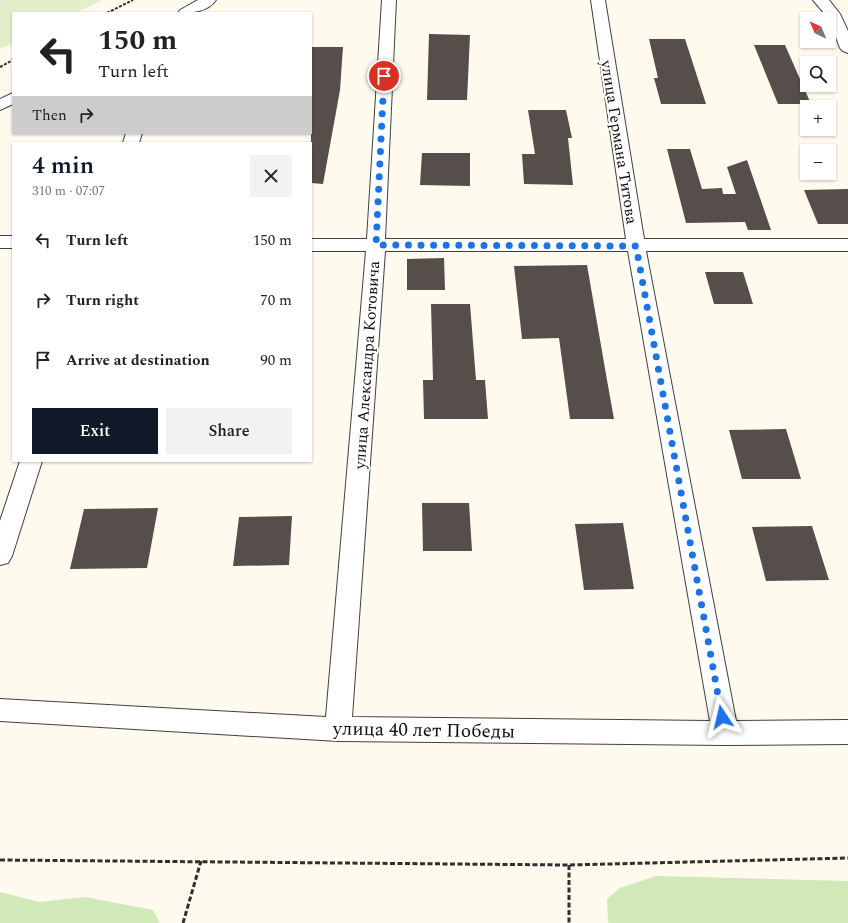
<!DOCTYPE html>
<meta charset="utf-8">
<style>
body{margin:0;font-family:Spectral,serif;background:#f2f2f2;color:#222;height:100vh;display:flex;flex-direction:column;font-size:15px;white-space:nowrap}
*{box-sizing:border-box;margin:0}
p{font-size:13px;color:#767676}
.icon{flex:none;width:22px;height:22px;fill:none;stroke:currentColor;stroke-width:2;stroke-linecap:round;stroke-linejoin:round}
.map{position:relative;flex:1;overflow:hidden}
.sheet{position:absolute;left:12px;top:142px;width:300px;height:320px;display:flex;flex-direction:column;background:#fff;border-radius:0px;box-shadow:0 1px 3px #0004}
.sheet>*{flex:none}
.top-card{position:absolute;left:12px;top:12px;width:300px;height:122px;border-radius:0px;box-shadow:0 1px 3px #0004;background:#fff;color:#222;overflow:hidden}
.needle{width:26px;rotate:316deg}
.controls{position:absolute;left:800px;top:12px;display:grid;gap:8px}
.controls a{display:grid;place-items:center;width:36px;height:36px;border-radius:0px;background:#fff;box-shadow:0 1px 3px #0004;font-size:20px}
.pin{position:absolute;display:grid;place-items:center;width:34px;height:34px;color:#fff;margin:-17px;border:2px solid #fff;border-radius:50%;box-shadow:0 1px 4px #0007}
.me{position:absolute;width:44px;margin:-22px;rotate:350deg;stroke-linejoin:round;filter:drop-shadow(0 0 3px #0008)}
.turn{display:flex;align-items:center;gap:14px;height:84px;padding:0 20px;font-size:18px}
.turn .icon{width:52px;height:52px;stroke-width:2.5}
.turn b{display:block;font-size:28px;line-height:34px}
.then{display:flex;align-items:center;height:38px;padding:0 20px;background:#0003;gap:8px;font-size:15px}
.round{display:grid;place-items:center;flex:none;width:42px;height:42px;border-radius:0px;background:#f2f2f2}
.headline{display:flex;align-items:center;justify-content:space-between;height:68px;padding:0 20px}
h1{font-size:24px;font-weight:600;line-height:30px;color:#111827}
.cta{display:flex;gap:8px;margin-top:auto;padding:8px 20px}
.cta a{flex:1;height:46px;border-radius:0px;background:#111827;color:#fff;font-size:16px;font-weight:600;line-height:46px;text-align:center}
.cta a+a{background:#f2f2f2;color:#222}
ul{padding:0;list-style:none}
li{display:flex;align-items:center;gap:12px;height:60px;padding:0 20px}
li div{flex:1}
li b{display:block;font-size:15px}
li em{font-style:normal}
.map>svg:first-child{display:block}
</style>
<div class="map">
<svg width="848" height="923" viewBox="0 0 848 923">
<rect width="100%" height="100%" fill="#fefbee"/>
<g fill="#d1e8b9">
<polygon points="656,876 848,881 848,923 609,923 608,921 607,899 620,888"/>
<polygon points="0,892 39,902 85,897 153,910 160,923 0,923"/>
</g>
<polygon fill="#e2efca" points="0,0 103,0 75,13 13,13 13,43 0,49"/>
<g fill="#554e4a">
<polygon points="429,34 470,35 467,100 427,100"/>
<polygon points="649,39 685,39 706,104 661,104 654,78 658,78"/>
<polygon points="754,45 785,45 811,104 778,104"/>
<polygon points="311,47 343,47 340,90 323,184 311,183"/>
<polygon points="528,110 566,110 572,138 568,138 573,185 524,184 522,154 535,154"/>
<polygon points="667,149 690,149 702,189 722,188 723,194 736,194 727,167 747,160 771,230 748,230 745,222 686,223"/>
<polygon points="422,153 470,153 470,186 420,185"/>
<polygon points="848,189 848,224 818,224 804,190"/>
<polygon points="444,258 445,290 407,290 407,259"/>
<polygon points="587,265 607,380 614,419 570,419 559,338 522,339 514,266"/>
<polygon points="705,272 743,272 753,304 714,304"/>
<polygon points="431,304 470,304 476,380 485,380 488,419 424,419 423,380 433,380"/>
<polygon points="786,429 801,479 742,479 729,430"/>
<polygon points="422,503 469,503 472,551 423,551"/>
<polygon points="158,508 147,568 70,569 84,509"/>
<polygon points="292,516 289,565 233,566 239,517"/>
<polygon points="623,523 634,589 584,590 575,524"/>
<polygon points="812,526 829,580 766,581 752,527"/>
</g>
<g fill="none" stroke-linecap="round" stroke-linejoin="round">
<g stroke="#404040" stroke-width="2">
<g id="minor">
<path d="M198 0H216C208 12 191 13 178 13L180 10Z"/>
<path d="M382 0H396L385 239H626L591 0H605L644 239H848V251H646L736 721 848 720V744L725 745 338 741 0 721V699L326 717 366 251H311V239H367ZM385 251H628L710 721 352 717Z"/>
<polygon points="813,0 829,0 840,14 848,31 848,53 843,51 840,48 829,19"/>
<polygon points="13,93 13,104 0,110 0,99"/>
<polygon points="126,133 142,133 139,143 123,143"/>
<rect x="0" y="236" width="13" height="12"/>
<polygon points="20,461 42,461 12,556 8,563 0,565 0,521"/>
</g>
</g>
<g stroke="#2f2f2f" stroke-width="2" stroke-dasharray="3 1.5" stroke-linecap="butt">
<polyline points="107,13 133,0"/>
<polyline points="0,67 13,60"/>
</g>
<g stroke="#2f2f2f" stroke-width="3" stroke-dasharray="5 2.5" stroke-linecap="butt">
<polyline points="0,860 569,865 848,858"/>
<polyline points="569,865 569,923"/>
<polyline points="183,923 201,861"/>
</g>
<use href="#minor" fill="#fff" fill-rule="evenodd"/>
</g>
<g fill="none" stroke-linecap="round" stroke-linejoin="round">
<polyline stroke="#1a73e8" stroke-width="7" stroke-dasharray="0 12.6" points="384,76 376,245 636,246 722,717"/>
</g>
<g text-anchor="middle" stroke-width="4" stroke-linejoin="round" paint-order="stroke">
<g font-size="16" fill="#0d0d0d" stroke="#fff">
<text transform="translate(620 142) rotate(81)" y="6">улица Германа Титова</text>
<text transform="translate(366 365) rotate(-86)" y="6">улица Александра Котовича</text>
</g>
<g font-size="19" fill="#0d0d0d" stroke="#fff">
<text transform="translate(424 729) rotate(1)" y="7">улица 40 лет Победы</text>
</g>
</g>
</svg>
<div class="controls">
<a><svg class="needle" viewBox="-14 -14 28 28"><path d="M0-13l5 13h-10z" fill="#e53935"/><path d="M0 13l5-13h-10z" fill="#767676"/></svg></a>
<a><svg class="icon" aria-label="search" viewBox="0 0 24 24"><circle cx="10" cy="10" r="6"/><path d="M15 15l6 6"/></svg></a>
<a>+</a>
<a>−</a>
</div>
<div class="pin" style="left:384px;top:76px;background:#d93025"><svg class="icon" aria-label="arrive" viewBox="0 0 24 24"><path d="M6 21V4h12l-3 4 3 4H6"/></svg></div>
<svg class="me" style="left:722px;top:717px" viewBox="-20 -20 40 40"><path d="M0-17L14 15 0 8-14 15z" fill="#1a73e8" stroke="#fff" stroke-width="4"/></svg>
<div class="top-card">
<div class="turn"><svg class="icon" aria-label="left" viewBox="0 0 24 24"><path d="M17 20v-9H6M10 6l-5 5 5 5"/></svg><div><b>150 m</b>Turn left</div></div>
<div class="then">Then<svg class="icon" aria-label="right" viewBox="0 0 24 24"><path d="M7 20v-9h11M14 6l5 5-5 5"/></svg></div>
</div>
<section class="sheet">
<div class="headline"><div><h1>4 min</h1><p>310 m · 07:07</p></div><a class="round"><svg class="icon" aria-label="close" viewBox="0 0 24 24"><path d="M6 6l12 12M18 6L6 18"/></svg></a></div>
<ul>
<li><svg class="icon" aria-label="left" viewBox="0 0 24 24"><path d="M17 20v-9H6M10 6l-5 5 5 5"/></svg><div><b>Turn left</b></div><em>150 m</em></li>
<li><svg class="icon" aria-label="right" viewBox="0 0 24 24"><path d="M7 20v-9h11M14 6l5 5-5 5"/></svg><div><b>Turn right</b></div><em>70 m</em></li>
<li><svg class="icon" aria-label="arrive" viewBox="0 0 24 24"><path d="M6 21V4h12l-3 4 3 4H6"/></svg><div><b>Arrive at destination</b></div><em>90 m</em></li>
</ul>
<div class="cta"><a>Exit</a><a>Share</a></div>
</section>
</div>
